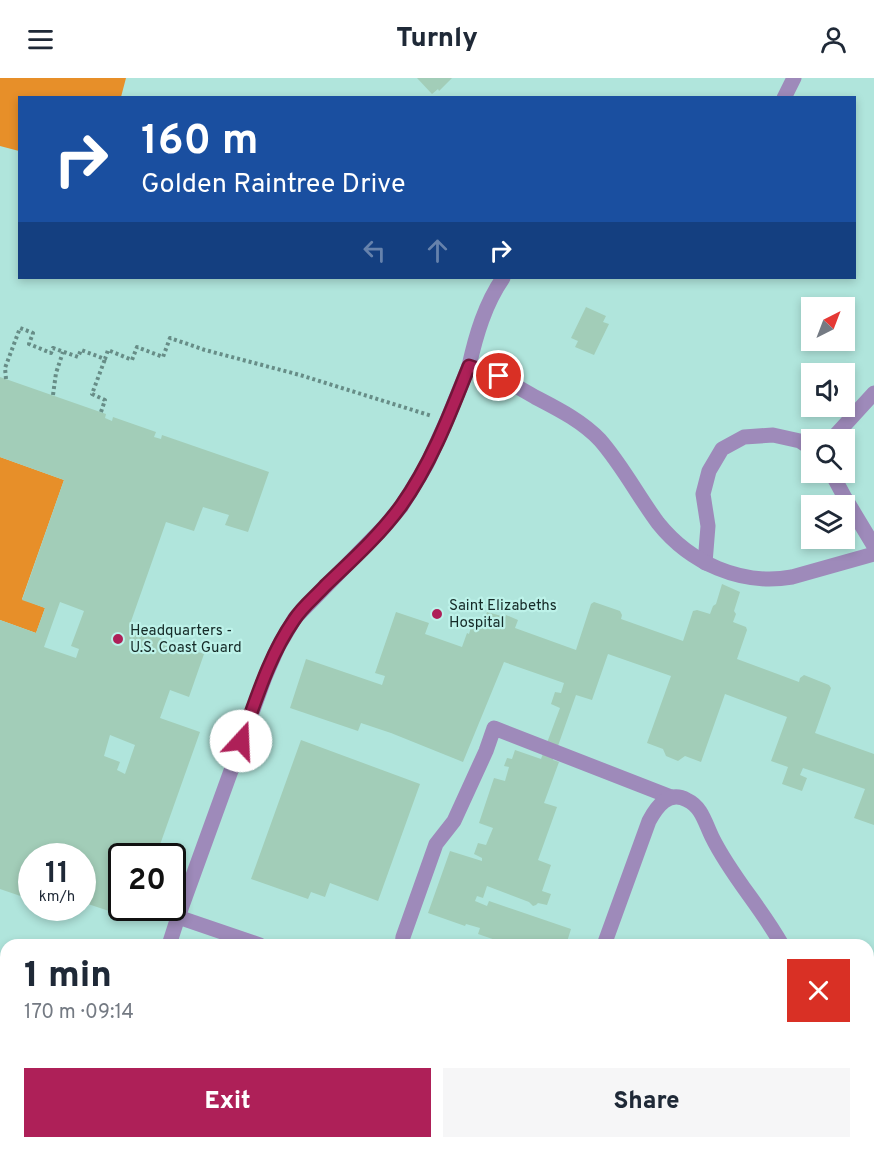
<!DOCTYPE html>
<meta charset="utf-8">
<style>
body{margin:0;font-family:Overpass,sans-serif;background:#f6f6f7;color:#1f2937;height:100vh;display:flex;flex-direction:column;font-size:22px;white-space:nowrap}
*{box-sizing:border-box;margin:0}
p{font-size:20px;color:#747a83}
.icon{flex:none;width:33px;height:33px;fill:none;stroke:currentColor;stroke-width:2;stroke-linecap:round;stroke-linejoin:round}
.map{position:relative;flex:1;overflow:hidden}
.drawer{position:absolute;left:0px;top:861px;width:874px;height:210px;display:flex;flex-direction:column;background:#fff;border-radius:18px 18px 0 0;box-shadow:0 3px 9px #0003}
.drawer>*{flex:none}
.hud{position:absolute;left:18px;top:18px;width:838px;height:183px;border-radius:0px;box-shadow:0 3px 9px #0003;background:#1a4fa0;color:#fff;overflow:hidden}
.needle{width:39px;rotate:42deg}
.tools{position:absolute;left:801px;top:219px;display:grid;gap:12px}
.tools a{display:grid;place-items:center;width:54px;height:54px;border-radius:0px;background:#fff;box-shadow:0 3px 9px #0003;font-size:30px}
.speed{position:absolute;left:18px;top:765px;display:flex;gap:12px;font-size:30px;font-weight:700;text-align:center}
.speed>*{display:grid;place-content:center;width:78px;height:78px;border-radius:50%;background:#fff;box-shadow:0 3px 9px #0003;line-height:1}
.speed small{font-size:15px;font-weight:400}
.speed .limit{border:3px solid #111;border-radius:9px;background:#fff;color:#111}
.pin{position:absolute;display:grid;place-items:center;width:51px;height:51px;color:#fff;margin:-26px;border:3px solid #fff;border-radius:50%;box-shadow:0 2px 6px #0007}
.me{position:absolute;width:66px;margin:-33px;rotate:20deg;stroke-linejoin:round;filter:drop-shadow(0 0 4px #0008)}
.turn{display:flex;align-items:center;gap:21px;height:126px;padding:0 24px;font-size:27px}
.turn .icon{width:78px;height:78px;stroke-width:2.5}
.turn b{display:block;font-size:42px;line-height:51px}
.lanes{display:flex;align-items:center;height:57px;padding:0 24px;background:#0003;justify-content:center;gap:30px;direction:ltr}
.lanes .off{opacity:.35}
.round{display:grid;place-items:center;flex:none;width:63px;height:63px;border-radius:0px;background:#f6f6f7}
.summary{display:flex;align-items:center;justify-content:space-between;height:102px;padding:0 24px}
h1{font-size:36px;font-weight:800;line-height:45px}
.primary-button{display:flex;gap:12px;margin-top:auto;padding:12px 24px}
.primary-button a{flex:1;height:69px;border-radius:0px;background:#ae2058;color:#fff;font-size:24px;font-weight:800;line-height:69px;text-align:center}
.primary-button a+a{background:#f6f6f7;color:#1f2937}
header{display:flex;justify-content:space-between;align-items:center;height:78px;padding:0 24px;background:#fff;font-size:27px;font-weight:800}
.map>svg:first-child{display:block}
</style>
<header><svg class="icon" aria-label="menu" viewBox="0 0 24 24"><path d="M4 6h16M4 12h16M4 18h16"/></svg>Turnly<svg class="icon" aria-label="person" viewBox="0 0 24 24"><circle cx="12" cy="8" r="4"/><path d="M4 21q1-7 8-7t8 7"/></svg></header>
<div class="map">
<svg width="874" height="1071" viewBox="0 0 874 1071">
<rect width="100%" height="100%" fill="#b0e5dc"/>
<g fill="#e78f29">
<polygon points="0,0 126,0 121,19 20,20 19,73 0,68"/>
<polygon points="0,379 64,402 22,521 45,530 36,555 0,542"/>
</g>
<g fill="#a2cdb8" fill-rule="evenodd">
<polygon points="417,0 452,0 439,13 438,11 432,16"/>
<polygon points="586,229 606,238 603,244 609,246 594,277 575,269 578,263 571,260"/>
<path d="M0 299 106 336 105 340 112 343 113 339 156 354 154 359 161 361 162 357 269 394 248 454 225 447 229 437 203 429 194 453 166 444 129 549 204 576 189 619 170 612 160 640 200 654 156 778H122V808L117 806 115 812 119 814 112 834 82 824V778H32V822L0 811V542L36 555 45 530 22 522 64 402 0 379ZM60 524 84 533 71 568 79 571 76 580 44 569ZM110 657 135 667 125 696 117 692 120 684 104 678Z"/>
<polygon points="722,506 740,514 734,533 736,536 733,544 746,549 747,552 737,581 799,604 800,600 804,597 829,607 831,610 815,655 874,676 874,747 854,740 865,711 803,690 800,697 807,700 802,713 782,706 788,689 771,683 787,639 725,616 701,684 685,678 678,683 666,678 663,671 647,665 671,598 608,576 592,622 576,617 553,682 559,684 544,725 557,729 538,782 551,787 542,813 551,816 547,827 538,825 536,827 533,828 529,824 487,808 483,820 477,818 475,823 487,828 489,823 571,851 566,867 510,867 478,856 480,850 466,846 465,848 428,835 450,773 482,783 482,780 474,776 478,765 486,767 493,750 479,745 494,700 505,703 509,689 504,688 507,680 512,681 515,672 541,681 560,630 551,626 555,614 561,615 564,605 504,584 463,684 391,655 361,645 358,653 290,630 306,581 382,607 385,598 375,595 396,534 429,545 425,556 462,569 467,555 469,556 472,546 482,549 487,534 505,539 506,537 518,542 515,550 576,572 591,526 594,524 620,533 622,537 621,541 683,563 693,533 697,532 710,536 713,528 716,526"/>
<polygon points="301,662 420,706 378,823 330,805 325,819 311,814 308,821 251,801"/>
<polygon points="868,949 874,951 874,1002 868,1000"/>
<polygon points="359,1065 419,1065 426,1071 354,1071"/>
<polygon points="473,1065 507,1065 505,1071 477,1071 471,1069"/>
<polygon points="821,1065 868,1065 874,1067 874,1071 818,1071"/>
</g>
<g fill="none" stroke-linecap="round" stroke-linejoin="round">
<g stroke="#678d87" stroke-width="4" stroke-dasharray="3 3" stroke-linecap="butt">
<polyline points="6,301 5,290 20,250 33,255 29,266 51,275 53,270 78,279 81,272 105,281 108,272 132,282 137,269 163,279 170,260 205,272 300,297 432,338"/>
<polyline points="53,317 56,295 63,274"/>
<polyline points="101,334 105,322 92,316 105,281"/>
<polyline points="0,993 3,986"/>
<polyline points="0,1003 2,1009 6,1011"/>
<polyline points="193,1065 196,1071"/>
<polyline points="230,1071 234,1065"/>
</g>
<g stroke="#9e8aba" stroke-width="15">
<polyline points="784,20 794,0"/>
<path d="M469 288C476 257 485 226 503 200"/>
<polyline points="831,362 874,315"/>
<polyline points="831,394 845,420 874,468"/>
<polyline points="705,485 708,448 703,416 709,393 722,371 744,359 773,357 800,363 812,371"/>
<polyline points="169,867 178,839"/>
<path d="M260 867 178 839 265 599 278 569 295 540 385 448 401 429 414 408 427 386 447 342 469 288C495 295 512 306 535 319 558 331 582 343 600 362 622 387 638 418 658 445 690 485 741 508 792 499L874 476"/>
<polyline points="402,867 403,859 436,766 454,743 486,673 494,650 671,719"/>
<path d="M604 867 649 743C657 728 669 712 687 722 702 729 705 745 712 759 731 798 761 829 782 867"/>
<polyline points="0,958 6,960"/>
<polyline points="868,1034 874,1036"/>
<polyline points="463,1065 464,1071"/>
<polyline points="598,1065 602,1071"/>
<polyline points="684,1071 718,1065"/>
</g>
</g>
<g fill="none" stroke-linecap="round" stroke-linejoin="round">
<g stroke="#711539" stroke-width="15">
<path id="route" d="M241 663C256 622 269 578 294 542 302 529 315 519 325 508 351 483 379 458 401 428 431 386 450 336 469 288L499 298"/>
</g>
<use href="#route" stroke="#ae2058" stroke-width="10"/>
</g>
<g fill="#ae2058" stroke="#bdf2e9" stroke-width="2">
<circle cx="437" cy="536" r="6"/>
<circle cx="118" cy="561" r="6"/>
</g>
<g text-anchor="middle" stroke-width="4.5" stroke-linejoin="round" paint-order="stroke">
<g font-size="15" fill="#152a27" stroke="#bdf2e9" text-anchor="start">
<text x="449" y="532">Saint Elizabeths<tspan x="449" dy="17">Hospital</tspan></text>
<text x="130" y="557">Headquarters -<tspan x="130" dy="17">U.S. Coast Guard</tspan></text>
</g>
</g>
</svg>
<div class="tools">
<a><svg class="needle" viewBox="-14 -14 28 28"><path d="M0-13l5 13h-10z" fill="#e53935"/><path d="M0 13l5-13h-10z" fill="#747a83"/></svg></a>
<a><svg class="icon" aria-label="sound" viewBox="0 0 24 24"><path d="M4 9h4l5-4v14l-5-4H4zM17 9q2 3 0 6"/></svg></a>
<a><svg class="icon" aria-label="search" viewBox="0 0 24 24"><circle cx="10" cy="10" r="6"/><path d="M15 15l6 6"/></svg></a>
<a><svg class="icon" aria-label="layers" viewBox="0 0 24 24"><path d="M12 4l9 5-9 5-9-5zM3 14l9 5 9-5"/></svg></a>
</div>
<div class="speed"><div>11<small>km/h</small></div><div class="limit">20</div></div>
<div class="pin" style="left:499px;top:298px;background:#d93025"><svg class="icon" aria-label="arrive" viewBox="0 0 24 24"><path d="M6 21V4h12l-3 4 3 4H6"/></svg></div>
<svg class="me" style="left:241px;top:663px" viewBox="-20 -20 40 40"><circle r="19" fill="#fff"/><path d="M0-13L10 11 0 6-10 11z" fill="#ae2058"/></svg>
<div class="hud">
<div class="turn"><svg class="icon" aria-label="right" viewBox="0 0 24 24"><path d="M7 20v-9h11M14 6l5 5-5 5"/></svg><div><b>160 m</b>Golden Raintree Drive</div></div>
<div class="lanes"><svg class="icon off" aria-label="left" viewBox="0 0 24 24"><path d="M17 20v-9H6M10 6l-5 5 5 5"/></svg><svg class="icon off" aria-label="ahead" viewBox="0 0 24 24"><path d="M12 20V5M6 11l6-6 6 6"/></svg><svg class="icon" aria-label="right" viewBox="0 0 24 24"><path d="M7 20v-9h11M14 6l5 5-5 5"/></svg></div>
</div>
<section class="drawer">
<div class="summary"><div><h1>1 min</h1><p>170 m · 09:14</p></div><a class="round" style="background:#d93025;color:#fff"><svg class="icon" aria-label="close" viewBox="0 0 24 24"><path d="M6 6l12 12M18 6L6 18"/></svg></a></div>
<div class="primary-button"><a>Exit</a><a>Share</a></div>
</section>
</div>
